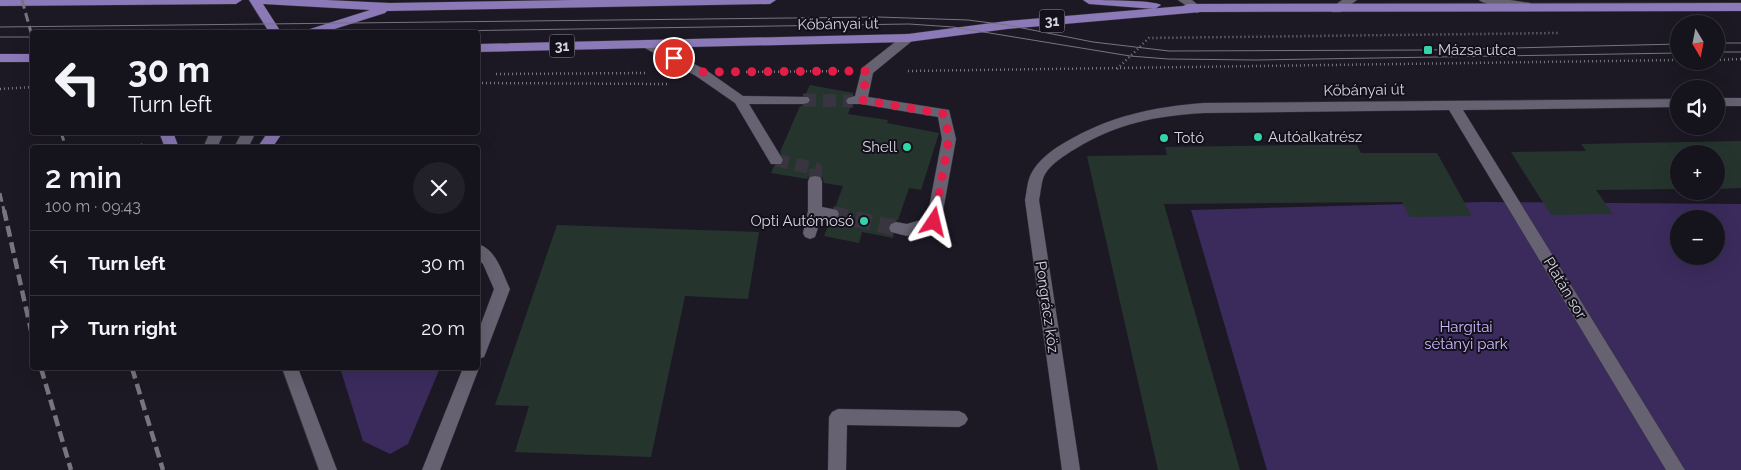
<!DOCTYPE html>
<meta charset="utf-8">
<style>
body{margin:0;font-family:Raleway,sans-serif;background:#222029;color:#f1f3f6;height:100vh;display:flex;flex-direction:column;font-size:19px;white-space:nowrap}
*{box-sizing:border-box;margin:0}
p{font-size:16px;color:#9d9ea3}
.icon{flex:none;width:28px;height:28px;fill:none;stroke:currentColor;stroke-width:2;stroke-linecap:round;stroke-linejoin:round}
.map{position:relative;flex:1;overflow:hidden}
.drawer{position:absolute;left:30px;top:145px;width:450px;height:225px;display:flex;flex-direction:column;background:#15131c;border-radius:5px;box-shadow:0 5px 20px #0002,0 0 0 1px #34323b}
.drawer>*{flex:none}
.guide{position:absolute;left:30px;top:30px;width:450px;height:105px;border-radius:5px;box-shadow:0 5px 20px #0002,0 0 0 1px #34323b;background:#15131c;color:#f1f3f6;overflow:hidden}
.needle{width:32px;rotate:170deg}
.buttons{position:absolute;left:1670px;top:15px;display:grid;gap:10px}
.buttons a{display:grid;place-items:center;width:55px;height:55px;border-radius:50%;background:#15131c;box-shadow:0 5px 20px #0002,0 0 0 1px #34323b;font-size:25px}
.pin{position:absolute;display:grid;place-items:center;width:42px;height:42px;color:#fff;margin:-21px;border:2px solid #fff;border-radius:50%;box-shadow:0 1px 5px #0007}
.me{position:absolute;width:55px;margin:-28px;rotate:10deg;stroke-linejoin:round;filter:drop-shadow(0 0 4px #0008)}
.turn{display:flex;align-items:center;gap:18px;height:105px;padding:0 15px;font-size:22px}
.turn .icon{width:65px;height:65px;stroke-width:2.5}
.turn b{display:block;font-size:35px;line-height:42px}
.round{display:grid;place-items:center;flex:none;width:52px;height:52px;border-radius:26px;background:#222029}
.summary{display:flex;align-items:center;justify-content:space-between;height:85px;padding:0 15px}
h1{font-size:30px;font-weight:600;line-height:38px}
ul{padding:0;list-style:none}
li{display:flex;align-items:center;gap:15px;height:65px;padding:0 15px;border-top:1px solid #34323b}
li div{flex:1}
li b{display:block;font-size:19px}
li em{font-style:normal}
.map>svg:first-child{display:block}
</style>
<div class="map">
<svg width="1741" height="470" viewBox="0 0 1741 470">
<rect width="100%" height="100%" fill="#1c1925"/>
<g fill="#3b2b5d" fill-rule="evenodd">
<path d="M1483 202 1741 204V470H1267L1191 210ZM1679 219H1716V256H1679Z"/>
<polygon points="340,368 440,368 408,444 390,454 363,441"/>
</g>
<g fill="#25352e">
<polygon points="810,85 854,93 844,100 846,105 851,106 848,114 888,120 887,123 939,133 921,190 909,188 898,220 890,222 887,227 889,233 894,235 893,238 862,232 859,243 824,236 830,221 838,220 841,215 839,209 835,208 843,186 824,183 822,176 815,174 810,175 807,179 771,173 774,166 781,166 785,161 780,152 800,106 808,105 812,101 810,96 805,95"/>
<polygon points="1741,141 1741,188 1716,189 1716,154 1679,154 1679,189 1596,190 1613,214 1551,215 1511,152 1586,151 1581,144"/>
<polygon points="1305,145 1357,145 1361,153 1437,153 1472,216 1410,217 1402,202 1164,204 1240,470 1158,470 1087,156 1167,155 1165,147"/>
<polygon points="557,225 759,232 748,299 685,296 651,457 515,452 529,406 495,405"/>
</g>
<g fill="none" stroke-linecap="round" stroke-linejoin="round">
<g stroke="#383540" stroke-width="13" stroke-dasharray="13 7" stroke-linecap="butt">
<polyline points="803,100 853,101"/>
<polyline points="776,160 816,169 815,181"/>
</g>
<polyline stroke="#383540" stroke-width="16" stroke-dasharray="16 8" stroke-linecap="butt" points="832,214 896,228"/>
<g stroke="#34323b" stroke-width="1">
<g id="minor">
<polygon points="1178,0 1192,0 1203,9 1197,13"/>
<polygon points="1342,0 1357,0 1340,12 1332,12 1330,9"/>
<path d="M1479 0H1510L1530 3 1532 6C1527 12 1485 6 1479 0Z"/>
<polygon points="908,34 914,38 912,41 873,73 868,97 949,110 956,139 941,222 939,226 907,236 891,232 889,228 891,224 896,222 907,224 927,218 942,139 938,117 861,104 848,104 846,101 848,98 855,96 862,68 904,35"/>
<polygon points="647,40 706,70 743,96 808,97 810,100 808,103 803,104 749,104 783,160 781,164 771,164 735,103 696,76 643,47 641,44 643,41"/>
<rect x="1716" y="98" width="25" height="8"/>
<path d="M1679 99V107L1463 110 1685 470H1666L1449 110 1204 113C1155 116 1118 123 1075 149 1065 155 1052 163 1045 174 1041 181 1041 192 1039 200L1080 470H1062L1025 200C1027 191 1027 182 1031 174 1038 160 1052 150 1064 143 1109 116 1153 107 1204 103Z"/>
<polygon points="210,132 224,132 217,148 203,148"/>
<polygon points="242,132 256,132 248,148 234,148"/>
<polygon points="815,176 820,177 822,181 822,207 837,210 839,214 837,218 832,220 821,218 815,237 810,239 805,237 803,233 808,211 808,181 810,177"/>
<path d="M478 244C497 250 502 273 510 289L486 352 484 357 478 359V332L494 289 483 264 478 259Z"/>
<polygon points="478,364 479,368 440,470 422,470 463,368 478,368"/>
<polygon points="282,368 298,368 337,470 319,470"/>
<polygon points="838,409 959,411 965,414 968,419 965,424 959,427 847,425 846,470 828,470 829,417 832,412"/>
</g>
</g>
<g stroke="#34323b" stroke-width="1">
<g id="major">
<polygon points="0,0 242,0 236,4 0,6"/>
<polygon points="249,0 326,0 390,3 572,0 776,0 770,4 387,11 385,13 325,32 308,32 310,29 370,10 263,4 281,32 269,32"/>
<path d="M1083 0C1098 0 1153 0 1161 5L1155 9 1089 4Z"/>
<polygon points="1741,3 1741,11 1201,12 1007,29 908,42 478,52 478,44 908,34 1007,21 1183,6 1188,4"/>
<rect x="0" y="54" width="32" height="8"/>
<polygon points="159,132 173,132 179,148 165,148"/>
<polygon points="268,132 283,132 272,148 257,148"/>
</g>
</g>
<g stroke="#7b7882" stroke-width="2.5" stroke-dasharray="1 3" stroke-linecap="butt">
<polyline points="1716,60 1741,59"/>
<polyline points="1117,69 1149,38 1558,33"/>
<polyline points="908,71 1679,60"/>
<polyline points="746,72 842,71"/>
<polyline points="496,74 647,73"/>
<polyline points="478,83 668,84"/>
<polyline points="0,89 32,87"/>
<polyline points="134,148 143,144"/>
</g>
<use href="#minor" fill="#666271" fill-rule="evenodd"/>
<use href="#major" fill="#8c7ab8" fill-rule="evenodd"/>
<g stroke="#77757f" stroke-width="1">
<polyline points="0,27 878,17 968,20 1007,25 1093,42 1169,51 1428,50 1679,44"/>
<polyline points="379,32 909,24 953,27 1130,56 1168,59 1256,60 1679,53"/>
<polyline points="0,37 32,37"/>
<polyline points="1716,43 1741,43"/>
<polyline points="1716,52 1741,52"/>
</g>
<g stroke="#77757f" stroke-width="3" stroke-dasharray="9 4.5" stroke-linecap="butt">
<polyline points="22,0 32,36"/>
<polyline points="61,132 66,148"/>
<polyline points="0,193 4,211"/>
</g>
<g stroke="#77757f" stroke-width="4.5" stroke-dasharray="11 5.5" stroke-linecap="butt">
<polyline points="4,210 32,335"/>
<polyline points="41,368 71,470"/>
<polyline points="132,368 163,470"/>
</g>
</g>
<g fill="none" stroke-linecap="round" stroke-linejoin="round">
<polyline stroke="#e11d48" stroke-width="9" stroke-dasharray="0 16.2" points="674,58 702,72 867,71 862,100 944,114 949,138 934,222"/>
</g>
<g fill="#35d4a7" stroke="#13101c" stroke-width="2">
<rect x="1423" y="45" width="10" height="10" rx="2.5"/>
<circle cx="1258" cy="137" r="5"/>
<circle cx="1164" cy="138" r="5"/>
<circle cx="907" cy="147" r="5"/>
<circle cx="864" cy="221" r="5"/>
</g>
<g text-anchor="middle" stroke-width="4" stroke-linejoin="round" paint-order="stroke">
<g fill="#13101c" stroke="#9b98a2" stroke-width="1">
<rect x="1039.5" y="9.5" width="25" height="23" rx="4"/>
<rect x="549.5" y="34.5" width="25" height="23" rx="4"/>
</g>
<g font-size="14" font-weight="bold" fill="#d5d3db">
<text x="1052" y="26">31</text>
<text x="562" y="51">31</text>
</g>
<g font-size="15" fill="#d5d3db" stroke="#13101c">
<text transform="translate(838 24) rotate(-1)" y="5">Kőbányai út</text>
<text transform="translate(1364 90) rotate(-1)" y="5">Kőbányai út</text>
<text transform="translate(1565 288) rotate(59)" y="5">Platán sor</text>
<text transform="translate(1047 307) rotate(82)" y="5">Pongrácz köz</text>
</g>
<g font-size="15" fill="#d5d3db" stroke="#13101c" text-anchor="start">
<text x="1438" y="55">Mázsa utca</text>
<text x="1268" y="142">Autóalkatrész</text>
<text x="1174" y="143">Totó</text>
<text x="897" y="152" text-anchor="end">Shell</text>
<text x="854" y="226" text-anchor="end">Opti Autómosó</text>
</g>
<g font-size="15" fill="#cbb9fd" stroke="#13101c">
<text x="1466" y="332">Hargitai<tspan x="1466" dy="17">sétányi park</tspan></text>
</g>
</g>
</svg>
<div class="buttons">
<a><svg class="needle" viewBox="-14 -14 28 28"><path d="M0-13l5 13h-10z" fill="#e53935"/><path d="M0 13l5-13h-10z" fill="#9d9ea3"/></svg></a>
<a><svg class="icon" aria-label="sound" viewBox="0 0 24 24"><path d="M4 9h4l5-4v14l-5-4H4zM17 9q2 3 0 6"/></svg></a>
<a>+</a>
<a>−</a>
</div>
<div class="pin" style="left:674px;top:58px;background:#d93025"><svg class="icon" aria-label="arrive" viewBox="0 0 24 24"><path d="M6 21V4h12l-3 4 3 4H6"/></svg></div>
<svg class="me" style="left:934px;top:222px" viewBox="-20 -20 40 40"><path d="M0-17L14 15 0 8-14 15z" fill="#e11d48" stroke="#fff" stroke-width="4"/></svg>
<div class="guide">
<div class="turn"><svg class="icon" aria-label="left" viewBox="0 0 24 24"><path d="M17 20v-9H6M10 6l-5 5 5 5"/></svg><div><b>30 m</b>Turn left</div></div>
</div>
<section class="drawer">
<div class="summary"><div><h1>2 min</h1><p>100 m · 09:43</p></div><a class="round"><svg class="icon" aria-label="close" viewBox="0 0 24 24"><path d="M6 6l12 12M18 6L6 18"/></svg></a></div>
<ul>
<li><svg class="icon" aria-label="left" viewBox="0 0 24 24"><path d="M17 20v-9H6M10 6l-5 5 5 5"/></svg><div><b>Turn left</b></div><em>30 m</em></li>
<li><svg class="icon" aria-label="right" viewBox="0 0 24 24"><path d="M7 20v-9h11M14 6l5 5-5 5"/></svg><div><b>Turn right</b></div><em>20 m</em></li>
</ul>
</section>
</div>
